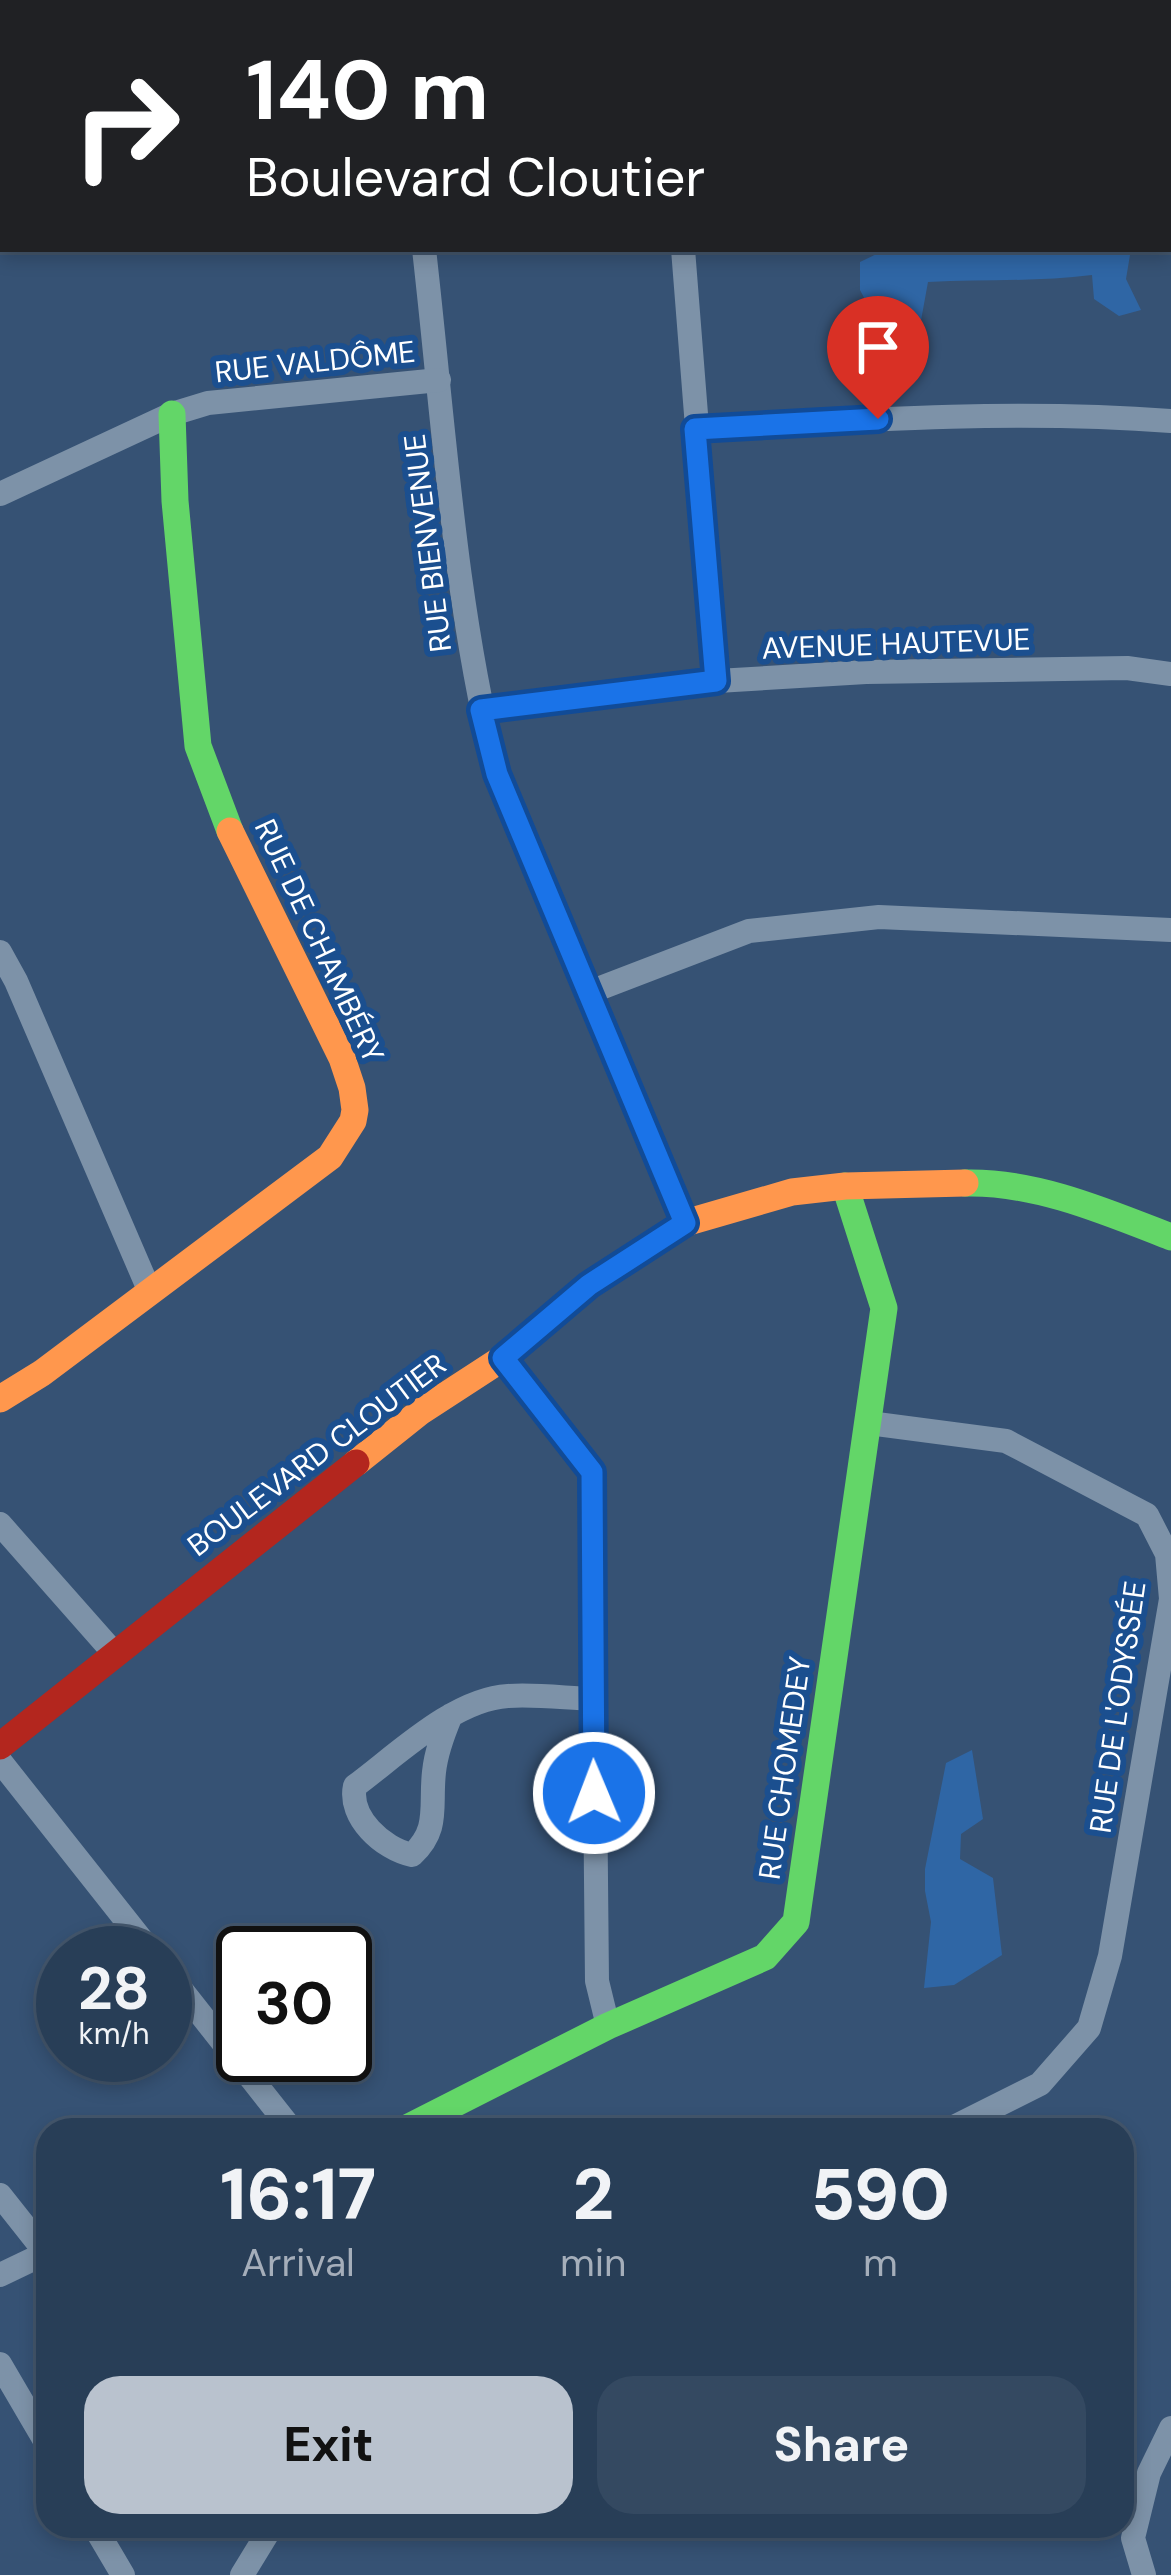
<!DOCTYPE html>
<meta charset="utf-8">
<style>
body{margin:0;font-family:"DM Sans",sans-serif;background:#344961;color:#f1f3f6;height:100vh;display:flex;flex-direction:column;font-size:45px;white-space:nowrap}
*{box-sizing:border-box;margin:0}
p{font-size:39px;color:#a5aeba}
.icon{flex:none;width:66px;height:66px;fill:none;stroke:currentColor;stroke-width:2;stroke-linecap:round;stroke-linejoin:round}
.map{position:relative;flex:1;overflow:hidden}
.sheet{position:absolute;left:36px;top:2118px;width:1098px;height:420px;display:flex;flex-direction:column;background:#283e57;border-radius:36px;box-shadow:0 6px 18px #0003,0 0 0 3px #44576d}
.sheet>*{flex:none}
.banner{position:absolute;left:0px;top:0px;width:1173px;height:252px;box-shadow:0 6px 18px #0003,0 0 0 3px #44576d;background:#202124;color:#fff;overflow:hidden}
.speed{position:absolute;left:36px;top:1926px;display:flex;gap:24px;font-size:60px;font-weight:700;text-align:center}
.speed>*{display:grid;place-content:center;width:156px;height:156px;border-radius:50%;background:#283e57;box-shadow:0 6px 18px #0003,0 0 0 3px #44576d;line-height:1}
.speed small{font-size:30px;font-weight:400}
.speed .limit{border:6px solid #111;border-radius:18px;background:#fff;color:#111}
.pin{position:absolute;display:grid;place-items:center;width:102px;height:102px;color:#fff;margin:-123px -51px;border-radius:50% 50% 50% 0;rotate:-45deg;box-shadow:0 0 12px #0007}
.pin .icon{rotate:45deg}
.me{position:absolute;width:132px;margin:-66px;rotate:359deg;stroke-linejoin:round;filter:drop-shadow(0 0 9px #0008)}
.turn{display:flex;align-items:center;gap:42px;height:252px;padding:0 48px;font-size:54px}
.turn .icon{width:156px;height:156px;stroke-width:2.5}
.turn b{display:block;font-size:84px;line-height:102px}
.eta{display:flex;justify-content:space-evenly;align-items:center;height:204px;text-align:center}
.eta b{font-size:72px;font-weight:800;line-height:84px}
.cta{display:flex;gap:24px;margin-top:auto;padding:24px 48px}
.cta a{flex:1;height:138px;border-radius:36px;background:#b9c2ce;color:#111;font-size:48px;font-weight:800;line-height:138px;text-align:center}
.cta a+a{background:#344961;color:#f1f3f6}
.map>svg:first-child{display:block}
</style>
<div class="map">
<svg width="1171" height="2575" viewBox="0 0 1171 2575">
<rect width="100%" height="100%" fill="#365274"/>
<g fill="#2f66a5">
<path d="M887 249H1131L1126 279 1141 310 1119 316 1094 299 1092 275C1038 282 983 279 928 282L918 337 897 361 860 290V262Z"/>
<polygon points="972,1750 983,1819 961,1834 960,1859 993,1878 1002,1955 954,1985 924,1988 931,1922 925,1891 925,1869 946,1763"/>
</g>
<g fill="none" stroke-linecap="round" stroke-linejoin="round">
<g stroke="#7d92a8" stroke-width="24">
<polyline points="395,0 395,3"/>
<polyline points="662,0 662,3"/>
<polyline points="1170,22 1171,22"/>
<polyline points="0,218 3,216"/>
<path d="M424 249C444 424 454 603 497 774L685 1223"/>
<polyline points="683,249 717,681"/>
<path d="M695 429C853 420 1013 409 1171 421"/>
<polyline points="0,494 172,414 208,403 439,380"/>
<polyline points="481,710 717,681 866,672 1127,668 1171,674"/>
<polyline points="0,952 16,981 150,1292"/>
<polyline points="590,992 749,931 879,917 1171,930"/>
<polyline points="503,1358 592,1472 597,1981 608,2026"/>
<polyline points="869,1423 1006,1441 1147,1515 1167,1554 1171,1599 1110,1956 1089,2028 1040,2084 948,2130"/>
<polyline points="0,1524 114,1653"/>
<path d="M451 1715C443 1734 436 1752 434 1772 430 1807 440 1829 412 1855 383 1849 348 1817 355 1786 397 1755 454 1699 508 1696 535 1694 565 1698 593 1699"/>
<polyline points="0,1761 152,1953"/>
<polyline points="165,1969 292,2130"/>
<polyline points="0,2195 46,2253"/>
<polyline points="0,2275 48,2252"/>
<polyline points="0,2364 48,2446"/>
<polyline points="94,2526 123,2575"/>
<polyline points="242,2575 272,2526"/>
<polyline points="1144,2575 1133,2538 1149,2473 1171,2428"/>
</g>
<g stroke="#63d668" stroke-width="27">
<polyline points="172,414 175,501 198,746 230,831"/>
<path d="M965 1183C1035 1181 1107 1212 1171 1237"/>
<polyline points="403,2130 608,2026 765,1957 796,1922 884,1308 845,1186"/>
</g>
<g stroke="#ff974d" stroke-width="27">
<polyline points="0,1399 42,1373 330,1157 353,1121 355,1110 352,1088 342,1058 230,831"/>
<polyline points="356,1463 420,1412 503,1358 589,1285 685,1223 792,1192 845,1186 965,1183"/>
</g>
<polyline stroke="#b3261e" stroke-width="27" points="0,1746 356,1463"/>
</g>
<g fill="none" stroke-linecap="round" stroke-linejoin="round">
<g stroke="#114b97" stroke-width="30">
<polyline id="route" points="594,1793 592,1472 503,1358 589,1285 685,1223 497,774 481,710 716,681 695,429 878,419"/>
</g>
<use href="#route" stroke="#1a73e8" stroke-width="21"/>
</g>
<g text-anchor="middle" stroke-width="12" stroke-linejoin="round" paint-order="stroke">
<g font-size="30" fill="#fff" stroke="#1b4f8f">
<text transform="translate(315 362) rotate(-6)" y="10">RUE VALDÔME</text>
<text transform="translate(428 543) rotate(-97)" y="10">RUE BIENVENUE</text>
<text transform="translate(896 644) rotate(-2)" y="10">AVENUE HAUTEVUE</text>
<text transform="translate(319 941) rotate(65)" y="10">RUE DE CHAMBÉRY</text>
<text transform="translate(317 1455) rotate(-37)" y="10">BOULEVARD CLOUTIER</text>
<text transform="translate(1118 1707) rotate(-82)" y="10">RUE DE L'ODYSSÉE</text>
<text transform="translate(785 1768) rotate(-82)" y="10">RUE CHOMEDEY</text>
</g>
</g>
</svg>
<div class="speed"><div>28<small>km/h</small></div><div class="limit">30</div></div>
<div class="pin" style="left:878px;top:419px;background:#d93025"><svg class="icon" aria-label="arrive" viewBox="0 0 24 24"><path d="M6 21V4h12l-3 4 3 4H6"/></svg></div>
<svg class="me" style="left:594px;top:1793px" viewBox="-20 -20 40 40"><circle r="17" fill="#1a73e8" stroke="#fff" stroke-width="3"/><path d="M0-11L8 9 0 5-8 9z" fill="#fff"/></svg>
<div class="banner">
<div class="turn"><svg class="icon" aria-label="right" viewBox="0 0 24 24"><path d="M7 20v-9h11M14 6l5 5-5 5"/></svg><div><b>140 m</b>Boulevard Cloutier</div></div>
</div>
<section class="sheet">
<div class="eta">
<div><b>16:17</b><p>Arrival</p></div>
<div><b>2</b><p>min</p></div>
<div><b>590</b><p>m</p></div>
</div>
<div class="cta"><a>Exit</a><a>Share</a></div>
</section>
</div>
